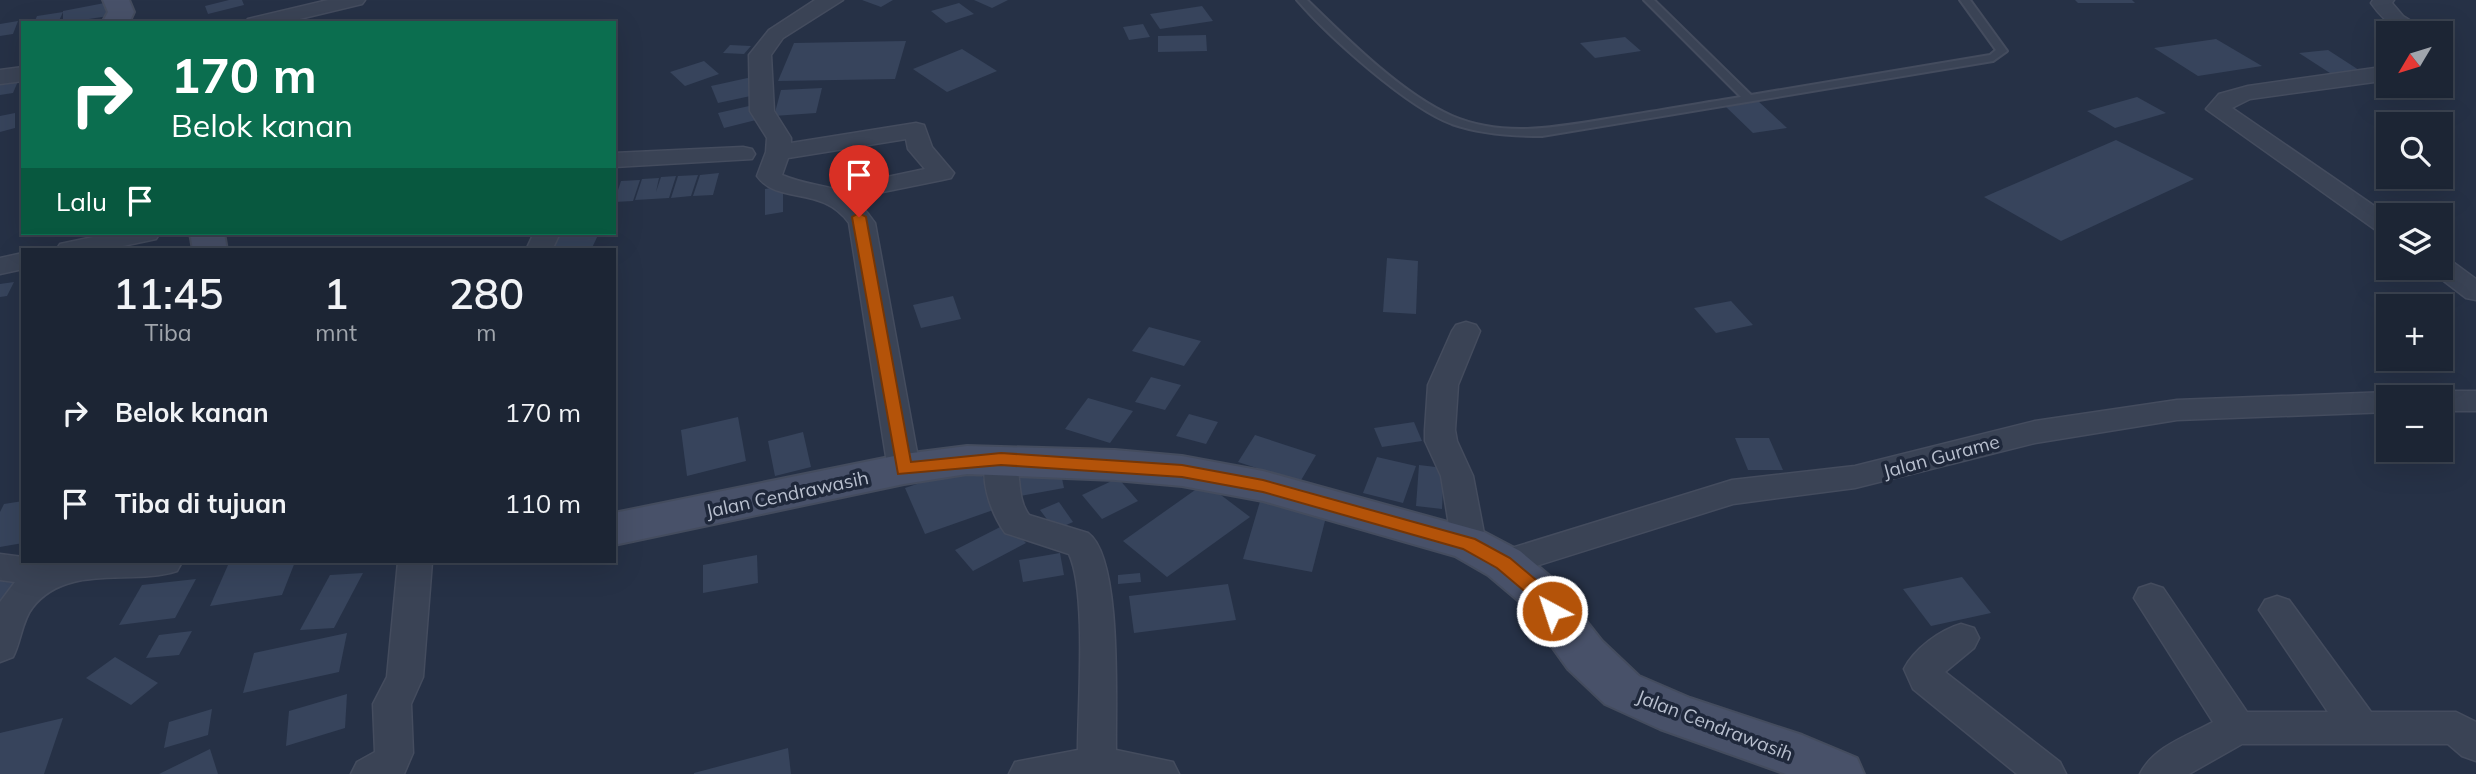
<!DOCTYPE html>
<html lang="id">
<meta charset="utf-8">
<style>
body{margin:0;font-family:Mulish,sans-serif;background:#252d3c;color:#f1f3f6;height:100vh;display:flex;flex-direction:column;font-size:26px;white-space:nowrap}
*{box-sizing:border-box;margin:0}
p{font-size:23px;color:#a0a5ac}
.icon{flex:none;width:38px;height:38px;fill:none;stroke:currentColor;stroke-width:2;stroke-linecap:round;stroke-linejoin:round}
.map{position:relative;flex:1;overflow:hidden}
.side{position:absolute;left:21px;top:248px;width:595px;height:315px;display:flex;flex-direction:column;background:#1c2534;border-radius:0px;box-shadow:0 7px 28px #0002,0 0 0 2px #3a424f}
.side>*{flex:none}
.hud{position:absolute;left:21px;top:21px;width:595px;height:214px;border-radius:0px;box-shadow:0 7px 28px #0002,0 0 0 2px #3a424f;background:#0b6e4f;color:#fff;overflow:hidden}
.needle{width:46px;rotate:232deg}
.fabs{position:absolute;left:2376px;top:21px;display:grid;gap:14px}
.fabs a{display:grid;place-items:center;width:77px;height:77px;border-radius:0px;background:#1c2534;box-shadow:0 7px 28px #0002,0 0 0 2px #3a424f;font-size:35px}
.pin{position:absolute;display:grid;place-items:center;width:60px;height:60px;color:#fff;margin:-72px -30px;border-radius:50% 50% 50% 0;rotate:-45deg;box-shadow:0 0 7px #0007}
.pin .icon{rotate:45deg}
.me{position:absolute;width:77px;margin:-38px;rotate:320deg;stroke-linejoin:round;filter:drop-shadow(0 0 5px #0008)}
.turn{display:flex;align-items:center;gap:24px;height:147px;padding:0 35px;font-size:32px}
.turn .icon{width:91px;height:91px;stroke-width:2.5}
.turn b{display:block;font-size:49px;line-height:60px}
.then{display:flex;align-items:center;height:66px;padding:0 35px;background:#0003;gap:14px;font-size:26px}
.eta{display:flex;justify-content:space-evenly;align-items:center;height:119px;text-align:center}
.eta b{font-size:42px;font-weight:600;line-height:49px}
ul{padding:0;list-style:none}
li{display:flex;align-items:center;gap:21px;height:91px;padding:0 35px}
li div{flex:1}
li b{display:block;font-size:26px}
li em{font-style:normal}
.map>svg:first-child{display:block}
</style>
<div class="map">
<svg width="2476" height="774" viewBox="0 0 2476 774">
<rect width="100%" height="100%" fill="#263146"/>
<g fill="#37445c">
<polygon points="229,0 242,0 244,5 208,14 205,6"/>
<polygon points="862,0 893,0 881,7"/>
<polygon points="974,0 1008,0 992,8"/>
<polygon points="2075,0 2132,0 2135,3 2078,3"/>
<polygon points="115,1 115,15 63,23 63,11"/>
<polygon points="959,3 974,14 946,23 931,11"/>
<polygon points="1202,6 1213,21 1160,29 1150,14"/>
<polygon points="63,12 59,21 34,23 37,16"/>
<polygon points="18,21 13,34 0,36 0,24"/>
<polygon points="1143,24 1150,37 1129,40 1123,27"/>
<polygon points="1206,35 1207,51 1158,52 1158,36"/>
<polygon points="1625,37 1641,51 1595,58 1580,43"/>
<polygon points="2216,39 2262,66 2198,76 2154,48"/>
<polygon points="906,41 895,79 778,81 794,43"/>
<polygon points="730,45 751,46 744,54 723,53"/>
<polygon points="962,49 997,71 947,92 913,69"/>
<polygon points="2328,50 2362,72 2333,75 2299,53"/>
<polygon points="704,61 719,74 685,86 670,72"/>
<polygon points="752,77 760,94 718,103 711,86"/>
<polygon points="19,79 13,93 0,95 0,82"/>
<polygon points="822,88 816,113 774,116 781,90"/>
<polygon points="2137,97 2166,113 2115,128 2087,111"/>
<polygon points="1757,100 1787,128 1753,133 1724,105"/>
<polygon points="749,106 756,120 724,128 718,113"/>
<polygon points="15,113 15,128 0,132 0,116"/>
<polygon points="2116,140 2194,179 2061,241 1984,197"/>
<polygon points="719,173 713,195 693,196 700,175"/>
<polygon points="698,175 691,196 671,198 678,176"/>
<polygon points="676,176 669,198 635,200 642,179 659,178 656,192 661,177"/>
<polygon points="640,180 633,201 614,202 621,181"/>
<polygon points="783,186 783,212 765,215 765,189"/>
<polygon points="559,233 599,233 591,250 552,250"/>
<polygon points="1387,258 1418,261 1416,314 1383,312"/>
<polygon points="14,282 7,296 0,297 0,284"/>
<polygon points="953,296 961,319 921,328 913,305"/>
<polygon points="1731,301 1753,325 1716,333 1694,308"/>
<polygon points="1149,327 1201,341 1184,366 1132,351"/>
<polygon points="1151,377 1181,385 1165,410 1135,402"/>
<polygon points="1088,398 1133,411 1110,443 1065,429"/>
<polygon points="1189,414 1218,422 1206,444 1176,436"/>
<polygon points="738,417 746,461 687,476 681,430"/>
<polygon points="1414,422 1422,441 1382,447 1374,428"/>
<polygon points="803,432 811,467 775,476 768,441"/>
<polygon points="1255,435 1316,455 1300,482 1238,462"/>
<polygon points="1735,438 1769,438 1783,470 1748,470"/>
<polygon points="1377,457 1416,466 1403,503 1363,493"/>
<polygon points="976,464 999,508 925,534 905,488"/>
<polygon points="1059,464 1064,488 1014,497 1009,472"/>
<polygon points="1419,465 1444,468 1442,509 1416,506"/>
<polygon points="1118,478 1138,501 1102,519 1082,495"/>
<polygon points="1205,483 1250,517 1167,577 1123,541"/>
<polygon points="1261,498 1328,509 1312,572 1243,559"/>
<polygon points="23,501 23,543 0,547 0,512 4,504"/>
<polygon points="1059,502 1073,522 1055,530 1040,510"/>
<polygon points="1008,523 1026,543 973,571 955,550"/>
<polygon points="1060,553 1064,575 1023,582 1019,560"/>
<polygon points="757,555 758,583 703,593 703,565"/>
<polygon points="249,562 295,562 282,595 210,606 228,565"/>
<polygon points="363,573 334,628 300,630 330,575"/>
<polygon points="1140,573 1141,582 1118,584 1118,575"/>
<polygon points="23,574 0,612 0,580"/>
<polygon points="1962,577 1991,613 1931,626 1903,589"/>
<polygon points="196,579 175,618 119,625 142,585"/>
<polygon points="1228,584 1236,620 1134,633 1129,596"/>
<polygon points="192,631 179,655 146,658 159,635"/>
<polygon points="347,633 339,672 243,693 254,653"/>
<polygon points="115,657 158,683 131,705 86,678"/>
<polygon points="347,694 345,728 286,746 289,711"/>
<polygon points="212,709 208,735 164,748 169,722"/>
<polygon points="63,718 44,774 0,774 0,733"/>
<polygon points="788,748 791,774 694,774 694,773"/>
<polygon points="210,749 218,774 159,774"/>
</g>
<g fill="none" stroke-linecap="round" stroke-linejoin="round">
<g stroke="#444c5e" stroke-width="4">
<path id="lane" d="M1297 0H1307C1347 39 1402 94 1452 116 1508 140 1568 125 1625 116 1664 110 1702 103 1741 97L1644 0H1654L1751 95 1990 55 1996 50 1960 0H1970L2007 51 1993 61 1542 136C1512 136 1481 134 1452 124 1407 107 1329 37 1297 0Z"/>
</g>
<g stroke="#444c5e" stroke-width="3">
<g id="street">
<polygon points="328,0 365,0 362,4 283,23 245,23 248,19"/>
<path d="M815 0H843L783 38 771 55 774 111 791 138V143L916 123 924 125 932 147 954 173 951 178 942 180 863 196 854 194 851 189 854 184 925 169 908 149 906 139 788 158 782 175C825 193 843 177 875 223L920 469 915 477 904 480 893 477 888 469 849 223C822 185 777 205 757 176L766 152 767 138 750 111 749 55 769 30Z"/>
<path d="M2373 0H2394L2392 3 2403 16 2430 33C2402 34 2387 26 2371 3Z"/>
<polygon points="2389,66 2389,80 2250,99 2232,108 2389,216 2389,236 2380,233 2206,109 2219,94 2248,86"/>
<polygon points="23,67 23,81 0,84 0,70"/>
<polygon points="743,147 752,149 755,154 752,159 614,167 614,153"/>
<polygon points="112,233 160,233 156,239 104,250 56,250 60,244"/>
<polygon points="534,233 560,233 552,250 526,250"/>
<polygon points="23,253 23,269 0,274 0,258"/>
<polygon points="2441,258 2450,260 2476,279 2476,300 2466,298 2432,272 2429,268 2441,268"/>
<polygon points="1466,322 1476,325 1480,331 1458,385 1455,430 1457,441 1473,476 1486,544 1481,553 1469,557 1457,553 1452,544 1441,476 1425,441 1425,430 1428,385 1452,331 1456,325"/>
<polygon points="2441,391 2476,391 2476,411 2441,411 2441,397 2428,397"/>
<polygon points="2389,392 2401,397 2389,397 2389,412 2177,420 2035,443 1855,488 1733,504 1504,576 1492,572 1487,563 1492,554 1732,480 1855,466 2035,421 2177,400"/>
<path d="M1001 448 1012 451C1023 470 1015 496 1029 515L1088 533C1123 558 1115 707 1116 750L1173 762 1179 774H1009L1015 762 1078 750C1078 703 1087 593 1069 554L1005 533C991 513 976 474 990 451Z"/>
<path d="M0 554 23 557V562H182L177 571C131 586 68 563 33 607 22 620 21 642 13 657L0 662V602L15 582 0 580Z"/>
<polygon points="398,562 432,562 423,677 411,704 413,753 404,774 351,774 357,762 375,752 373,704 387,677"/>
<path d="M2151 584 2163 588 2247 712H2328L2259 610 2265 600 2277 596 2289 600 2371 712H2456L2476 722V761L2462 756 2448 744H2242L2189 774H2140C2153 747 2187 736 2213 722L2134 598 2139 588Z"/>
<path d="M1961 624 1974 628 1979 638 1974 648 1945 672 2060 762 2066 774H2017L1913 689 1904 669C1914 649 1940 630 1961 624Z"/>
</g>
</g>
<g stroke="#444c5e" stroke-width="4">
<g id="secondary">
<polygon points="103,0 129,0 134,12 129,23 102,23 108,12"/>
<polygon points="190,233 224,233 227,250 193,250"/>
<polygon points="967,446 1115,450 1182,456 1263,471 1484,532 1520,551 1552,578 1602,641 1639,676 1690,698 1802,735 1857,758 1864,774 1786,774 1660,729 1605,704 1568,669 1520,602 1488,575 1455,556 1263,501 1182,486 1115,480 967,474 904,484 614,545 614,513 904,454"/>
</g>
</g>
<use href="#lane" fill="#3a4355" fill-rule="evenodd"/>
<use href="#street" fill="#3a4355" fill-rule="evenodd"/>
<use href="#secondary" fill="#485169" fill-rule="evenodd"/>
</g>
<polygon fill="#b45309" stroke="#753606" stroke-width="2" points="859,213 866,217 911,462 1001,453 1182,465 1263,480 1475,539 1510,558 1542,585 1562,611 1559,617 1546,617 1529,595 1497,568 1463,549 1263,492 1182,477 1001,465 898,474 852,217"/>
<g text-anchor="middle" stroke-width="7" stroke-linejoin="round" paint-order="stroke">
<g font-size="19" fill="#b8bfce" stroke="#1f283b">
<text transform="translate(1941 456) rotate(-15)" y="7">Jalan Gurame</text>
<text transform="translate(787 494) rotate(-12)" y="7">Jalan Cendrawasih</text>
<text transform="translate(1715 725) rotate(21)" y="7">Jalan Cendrawasih</text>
</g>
</g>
</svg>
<div class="fabs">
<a><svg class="needle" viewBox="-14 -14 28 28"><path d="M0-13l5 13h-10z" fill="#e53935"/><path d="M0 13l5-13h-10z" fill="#a0a5ac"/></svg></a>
<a><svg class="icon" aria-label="search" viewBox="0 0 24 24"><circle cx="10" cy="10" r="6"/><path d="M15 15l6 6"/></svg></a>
<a><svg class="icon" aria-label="layers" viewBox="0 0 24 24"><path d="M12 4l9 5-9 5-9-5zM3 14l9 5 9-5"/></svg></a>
<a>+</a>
<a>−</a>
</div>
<div class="pin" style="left:859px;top:217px;background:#d93025"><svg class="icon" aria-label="arrive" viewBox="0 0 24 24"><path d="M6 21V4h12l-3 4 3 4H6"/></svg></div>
<svg class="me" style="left:1552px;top:611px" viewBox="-20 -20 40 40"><circle r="17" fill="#b45309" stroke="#fff" stroke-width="3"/><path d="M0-11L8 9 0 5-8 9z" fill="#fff"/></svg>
<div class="hud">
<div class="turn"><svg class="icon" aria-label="right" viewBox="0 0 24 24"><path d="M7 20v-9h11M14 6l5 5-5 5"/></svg><div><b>170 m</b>Belok kanan</div></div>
<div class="then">Lalu<svg class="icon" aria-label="arrive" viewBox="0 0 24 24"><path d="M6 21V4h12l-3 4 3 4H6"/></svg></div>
</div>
<section class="side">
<div class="eta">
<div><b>11:45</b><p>Tiba</p></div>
<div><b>1</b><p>mnt</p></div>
<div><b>280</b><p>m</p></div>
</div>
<ul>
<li><svg class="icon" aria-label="right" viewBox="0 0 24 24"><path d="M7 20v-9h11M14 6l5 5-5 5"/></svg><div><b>Belok kanan</b></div><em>170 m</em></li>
<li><svg class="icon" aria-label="arrive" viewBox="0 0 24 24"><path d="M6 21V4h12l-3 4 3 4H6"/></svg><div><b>Tiba di tujuan</b></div><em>110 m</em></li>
</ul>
</section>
</div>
